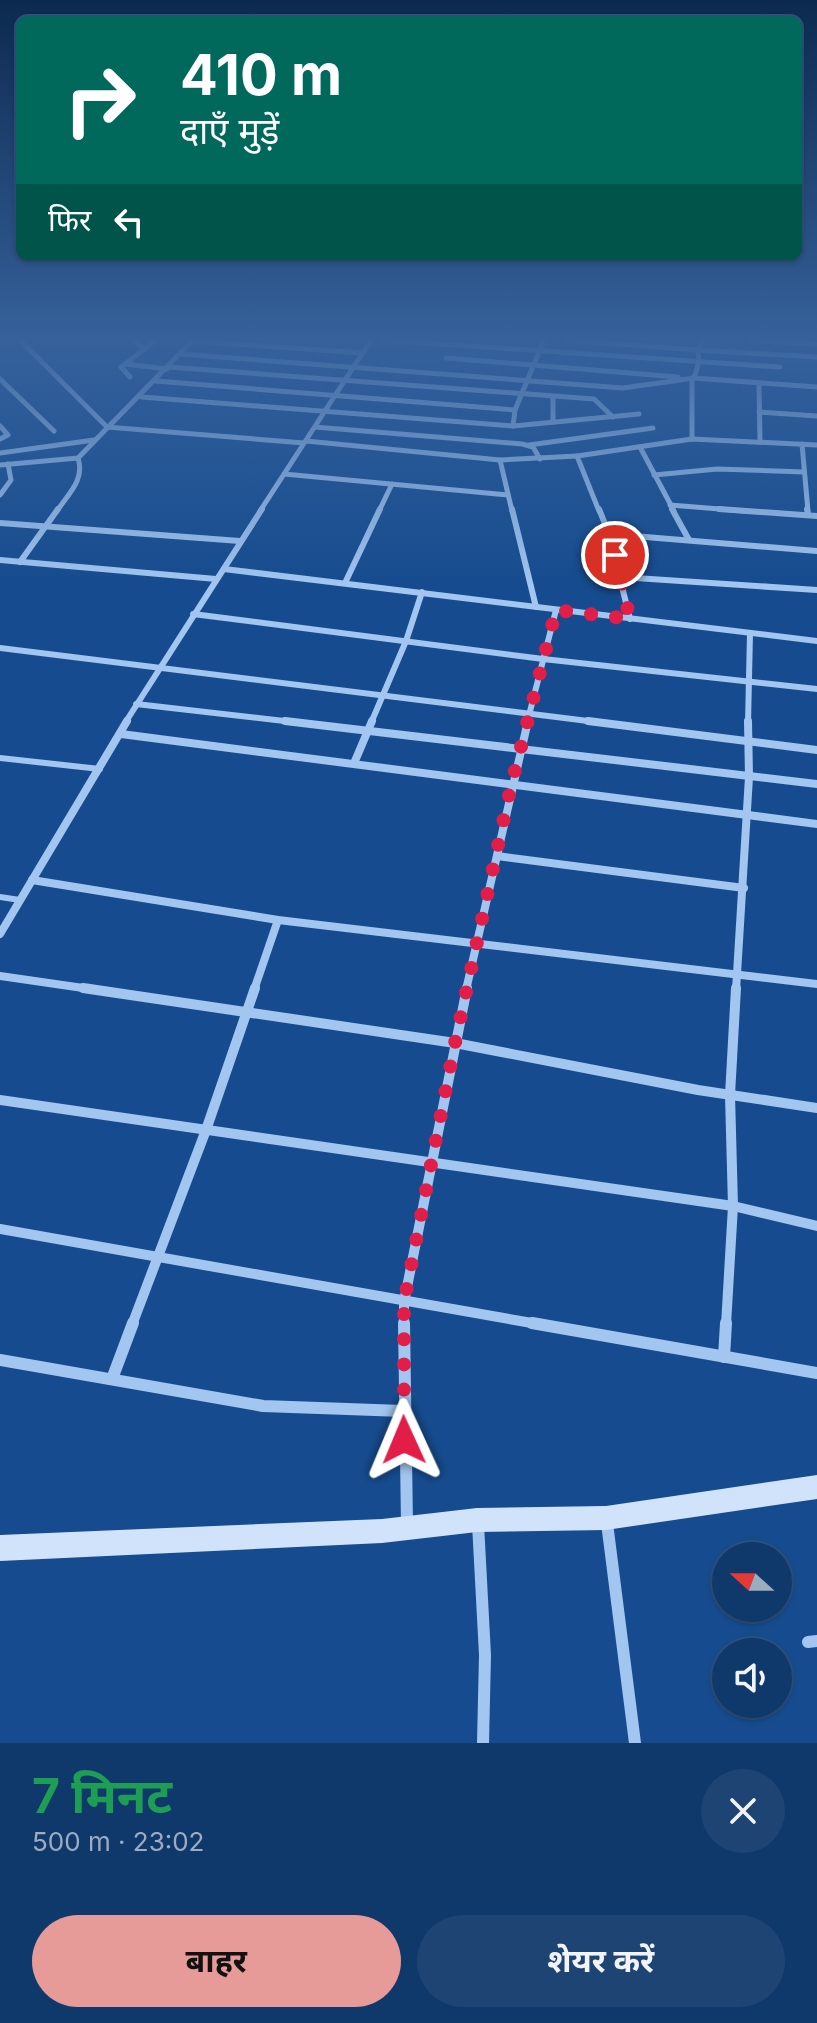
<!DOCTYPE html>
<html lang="hi">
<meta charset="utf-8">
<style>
body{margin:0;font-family:Inter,"Noto Sans Devanagari",sans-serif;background:#1e4473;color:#f1f3f6;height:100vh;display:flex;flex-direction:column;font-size:30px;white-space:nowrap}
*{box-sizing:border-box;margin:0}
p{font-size:26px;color:#9cacc1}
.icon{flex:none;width:44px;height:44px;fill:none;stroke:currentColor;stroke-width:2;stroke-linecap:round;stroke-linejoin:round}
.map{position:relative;height:1743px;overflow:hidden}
.drawer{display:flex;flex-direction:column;background:#10396b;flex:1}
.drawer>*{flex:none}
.hud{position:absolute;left:16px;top:16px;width:786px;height:244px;border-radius:12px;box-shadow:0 2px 6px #0004,0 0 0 2px #30537e;background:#00695c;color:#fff;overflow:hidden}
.needle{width:52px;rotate:291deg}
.controls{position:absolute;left:712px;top:1542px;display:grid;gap:16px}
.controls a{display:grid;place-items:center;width:80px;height:80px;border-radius:50%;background:#10396b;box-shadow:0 2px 6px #0004,0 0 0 2px #30537e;font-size:40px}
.pin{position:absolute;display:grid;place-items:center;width:68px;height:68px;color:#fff;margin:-34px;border:4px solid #fff;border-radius:50%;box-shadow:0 2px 8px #0007}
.me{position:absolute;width:88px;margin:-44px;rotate:359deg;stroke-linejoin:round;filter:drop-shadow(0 0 6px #0008)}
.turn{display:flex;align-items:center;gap:28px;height:168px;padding:0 32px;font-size:36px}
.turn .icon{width:104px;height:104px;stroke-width:2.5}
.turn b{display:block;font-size:56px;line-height:68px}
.then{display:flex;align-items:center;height:76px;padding:0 32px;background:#0003;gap:16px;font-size:30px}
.round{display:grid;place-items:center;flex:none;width:84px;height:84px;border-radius:42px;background:#1e4473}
.headline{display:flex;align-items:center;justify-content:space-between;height:136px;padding:0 32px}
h1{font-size:48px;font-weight:700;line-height:60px;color:#1e9e55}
.button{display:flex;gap:16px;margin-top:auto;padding:16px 32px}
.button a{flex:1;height:92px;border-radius:48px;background:#e69b98;color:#111;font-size:32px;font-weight:700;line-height:92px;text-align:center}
.button a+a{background:#1e4473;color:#f1f3f6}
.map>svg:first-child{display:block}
</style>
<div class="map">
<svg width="817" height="1743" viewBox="0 0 817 1743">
<rect width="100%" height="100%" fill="#164c8f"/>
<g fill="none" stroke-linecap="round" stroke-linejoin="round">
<g stroke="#a2c6f0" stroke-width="6">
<polyline points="0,758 100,769"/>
<polyline points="0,897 20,900"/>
</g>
<g stroke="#a2c6f0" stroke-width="5">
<polyline points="20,340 107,427 304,443"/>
<polyline points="133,340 145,349"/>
<polyline points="383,340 780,367"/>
<polyline points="566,340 698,350 703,340"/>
<polyline points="752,340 817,344"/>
<polyline points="193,341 363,353"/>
<polyline points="180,354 623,388 694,378 699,362 698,350 817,357"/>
<polyline points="446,358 678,377"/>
<polyline points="126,364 167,369"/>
<polyline points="169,367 594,399 613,417"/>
<polyline points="130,377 121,367 156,340"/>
<polyline points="692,378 692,439"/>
<polyline points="694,378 817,387"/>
<polyline points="0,379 54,431"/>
<polyline points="156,381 515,410"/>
<polyline points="759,383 760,442"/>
<polyline points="142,397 513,426 639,414"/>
<polyline points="553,398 553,422"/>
<polyline points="759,412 817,416"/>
<polyline points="0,426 8,435 0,439"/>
<polyline points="513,426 515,410 544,340"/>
<polyline points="315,427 522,444 533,447 540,459"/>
<polyline points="306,441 500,460 577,456"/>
<polyline points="802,444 808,511"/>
<polyline points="529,445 653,428"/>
<polyline points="640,447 674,511"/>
<polyline points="0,453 94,440"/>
<polyline points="500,460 512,511"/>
<polyline points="0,465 78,458 193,340"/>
<polyline points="284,474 508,495"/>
<polyline points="654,475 717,469 804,472"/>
<polyline points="0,495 11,480 8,464"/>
<polyline points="670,505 745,511"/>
<path d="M57 511C69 493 85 480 78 458"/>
<polyline points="260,511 371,340"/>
<polyline points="379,511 392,484"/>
<polyline points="599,511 577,456 692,439 817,445"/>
</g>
<g stroke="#a2c6f0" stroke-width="6">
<polyline points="512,509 536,607"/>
<polyline points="599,509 609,534 817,551"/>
<polyline points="672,509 689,540"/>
<polyline points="719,509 817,516"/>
<polyline points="807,509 808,515"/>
<polyline points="0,523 240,541"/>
<polyline points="609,534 630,619"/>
<polyline points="0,560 216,579"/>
<polyline points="20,562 58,509"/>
<polyline points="224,569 817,641"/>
<polyline points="620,577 817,590"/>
<polyline points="345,583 380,509"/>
<polyline points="193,614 543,659 817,689"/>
<polyline points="0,648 604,723"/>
<polyline points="136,704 302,723"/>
<polyline points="125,723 262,509"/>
<polyline points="371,723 406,641 422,592"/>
<polyline points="527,723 556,610"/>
<polyline points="748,723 750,633"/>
</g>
<g stroke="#a2c6f0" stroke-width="8">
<polyline points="285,721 817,784"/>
<polyline points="588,721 817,750"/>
<polyline points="121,734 817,824"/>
<polyline points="355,761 372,721"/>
<polyline points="497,856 744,888"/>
<polyline points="32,880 278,920 817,984"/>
<polyline points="0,934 127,721"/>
<polyline points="0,976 97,990"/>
<polyline points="254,990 278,920"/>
<polyline points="466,990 528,721"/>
<polyline points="736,990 749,777 748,721"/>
</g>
<g stroke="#a2c6f0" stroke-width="10">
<polyline points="83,988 455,1043 698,1090 817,1108"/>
<polyline points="0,1100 733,1206 817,1226"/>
<polyline points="0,1229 543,1325"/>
<polyline points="132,1325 206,1130 255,988"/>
<polyline points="404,1325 404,1302 467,988"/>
<polyline points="726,1325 733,1206 730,1095 736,988"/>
</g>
<g stroke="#a2c6f0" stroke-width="12">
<polyline points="404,1323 407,1524"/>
<polyline points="532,1323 817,1373"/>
<polyline points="724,1357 726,1323"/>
<polyline points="0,1360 263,1406 403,1411"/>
<polyline points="112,1379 133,1323"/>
<polyline points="607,1523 635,1743"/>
<polyline points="478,1524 485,1655 483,1743"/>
<polyline points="808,1642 817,1641"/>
</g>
<polygon fill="#d0e3fb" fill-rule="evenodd" points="817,1475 817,1499 606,1530 477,1532 382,1543 0,1561 0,1535 382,1519 477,1508 606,1506"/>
</g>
<linearGradient id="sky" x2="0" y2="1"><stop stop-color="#0c2a4f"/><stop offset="0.58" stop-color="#36619b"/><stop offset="1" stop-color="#36619b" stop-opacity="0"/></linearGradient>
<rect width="817" height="584" fill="url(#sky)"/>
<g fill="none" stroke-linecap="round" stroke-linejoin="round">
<polyline stroke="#e11d48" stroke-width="14" stroke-dasharray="0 25.2" points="404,1440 404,1302 455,1043 511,786 556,610 630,619 615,555"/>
</g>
</svg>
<div class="controls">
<a><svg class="needle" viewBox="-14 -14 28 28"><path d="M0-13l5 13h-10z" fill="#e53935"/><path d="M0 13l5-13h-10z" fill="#9cacc1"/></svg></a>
<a><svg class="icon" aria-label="sound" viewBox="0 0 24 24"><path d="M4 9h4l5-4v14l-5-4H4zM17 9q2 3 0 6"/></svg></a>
</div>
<div class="pin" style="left:615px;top:555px;background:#d93025"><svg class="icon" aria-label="arrive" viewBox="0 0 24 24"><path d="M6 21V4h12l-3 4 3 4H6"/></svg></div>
<svg class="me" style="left:404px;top:1440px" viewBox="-20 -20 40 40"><path d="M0-17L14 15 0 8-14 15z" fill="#e11d48" stroke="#fff" stroke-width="4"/></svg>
<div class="hud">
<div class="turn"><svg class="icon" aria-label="right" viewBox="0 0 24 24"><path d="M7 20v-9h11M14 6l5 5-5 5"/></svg><div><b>410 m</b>दाएँ मुड़ें</div></div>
<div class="then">फिर<svg class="icon" aria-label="left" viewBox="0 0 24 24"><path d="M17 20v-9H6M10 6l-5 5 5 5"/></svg></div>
</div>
</div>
<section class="drawer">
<div class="headline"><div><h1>7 मिनट</h1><p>500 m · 23:02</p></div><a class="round"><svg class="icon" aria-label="close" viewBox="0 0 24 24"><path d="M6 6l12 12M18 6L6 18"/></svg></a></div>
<div class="button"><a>बाहर</a><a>शेयर करें</a></div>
</section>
